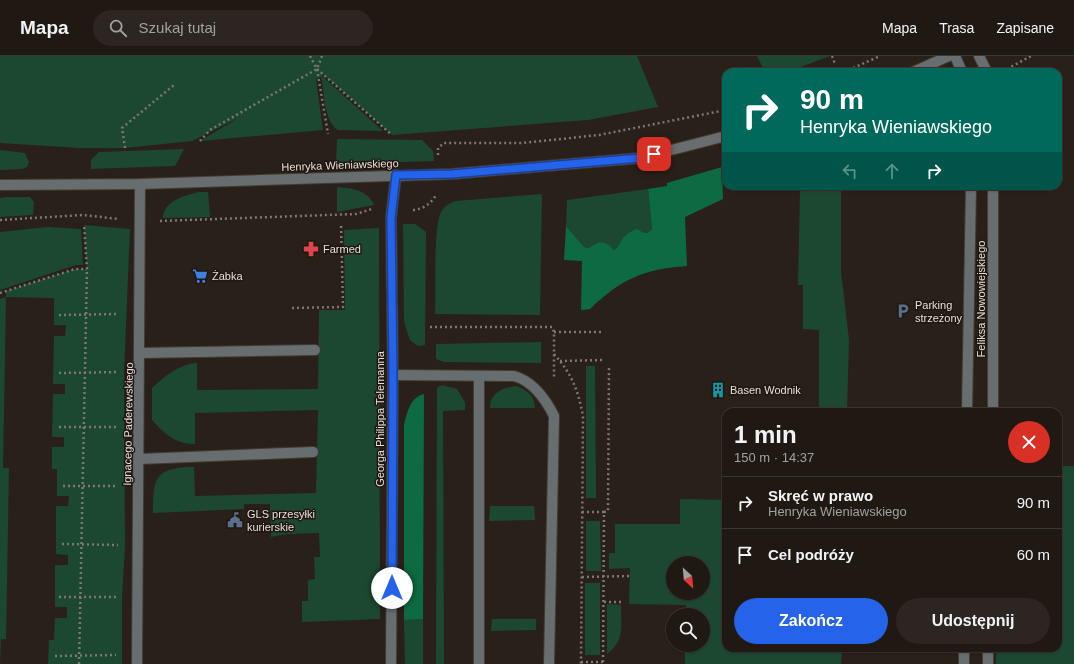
<!DOCTYPE html>
<html lang="pl">
<meta charset="utf-8">
<style>
body{margin:0;font-family:Arial,sans-serif;background:#2c2521;color:#f1f3f6;height:100vh;display:flex;flex-direction:column;font-size:15px;white-space:nowrap}
*{box-sizing:border-box;margin:0}
p{font-size:13px;color:#a1a0a0}
.icon{flex:none;width:22px;height:22px;fill:none;stroke:currentColor;stroke-width:2;stroke-linecap:round;stroke-linejoin:round}
.map{position:relative;flex:1;overflow:hidden}
.drawer{position:absolute;left:722px;top:352px;width:340px;height:244px;display:flex;flex-direction:column;background:#1f1813;border-radius:12px;box-shadow:0 1px 3px #0004,0 0 0 1px #3c3733}
.drawer>*{flex:none}
.guide{position:absolute;left:722px;top:12px;width:340px;height:122px;border-radius:12px;box-shadow:0 1px 3px #0004,0 0 0 1px #3c3733;background:#00695c;color:#fff;overflow:hidden}
.needle{width:26px;rotate:154deg}
.buttons{position:absolute;left:666px;top:500px;display:grid;gap:8px}
.buttons a{display:grid;place-items:center;width:44px;height:44px;border-radius:50%;background:#1f1813;box-shadow:0 1px 3px #0004,0 0 0 1px #3c3733;font-size:20px}
.pin{position:absolute;display:grid;place-items:center;width:34px;height:34px;color:#fff;margin:-17px;border-radius:8px;box-shadow:0 2px 6px #0006}
.me{position:absolute;width:44px;margin:-22px;rotate:0deg;stroke-linejoin:round;filter:drop-shadow(0 0 3px #0008)}
.turn{display:flex;align-items:center;gap:14px;height:84px;padding:0 12px;font-size:18px}
.turn .icon{width:52px;height:52px;stroke-width:2.5}
.turn b{display:block;font-size:28px;line-height:34px}
.lanes{display:flex;align-items:center;height:38px;padding:0 12px;background:#0003;justify-content:center;gap:20px;direction:ltr}
.lanes .off{opacity:.35}
.round{display:grid;place-items:center;flex:none;width:42px;height:42px;border-radius:21px;background:#2c2521}
.summary{display:flex;align-items:center;justify-content:space-between;height:68px;padding:0 12px}
h1{font-size:24px;font-weight:700;line-height:30px}
.button{display:flex;gap:8px;margin-top:auto;padding:8px 12px}
.button a{flex:1;height:46px;border-radius:24px;background:#2563eb;color:#fff;font-size:16px;font-weight:700;line-height:46px;text-align:center}
.button a+a{background:#2c2521;color:#f1f3f6}
ul{padding:0;list-style:none}
li{display:flex;align-items:center;gap:12px;height:52px;padding:0 12px;border-top:1px solid #3c3733}
li div{flex:1}
li b{display:block;font-size:15px}
li em{font-style:normal}
header{display:flex;align-items:center;gap:24px;box-sizing:border-box;height:56px;padding:0 20px;background:#1f1813;border-bottom:1px solid #3c3733}
header strong{font-size:19px}
nav{display:flex;gap:22px;margin-inline-start:auto;font-size:14px}
.search{width:280px;height:36px;background:#2c2521;display:flex;align-items:center;gap:10px;box-sizing:border-box;padding:0 14px;border-radius:22px;color:#a1a0a0;font-size:15px}
.map>svg:first-child{display:block}
</style>
<header>
<strong>Mapa</strong>
<div class="search"><svg class="icon" aria-label="search" viewBox="0 0 24 24"><circle cx="10" cy="10" r="6"/><path d="M15 15l6 6"/></svg>Szukaj tutaj</div>
<nav><a>Mapa</a><a>Trasa</a><a>Zapisane</a></nav>
</header>
<div class="map">
<svg width="1074" height="608" viewBox="0 0 1074 608">
<rect width="100%" height="100%" fill="#292019"/>
<g fill="#1c4831" fill-rule="evenodd">
<path d="M0 0H637L658 51 588 64 392 79 324 19 322 20 383 75 338 74C323 64 325 37 321 21L316 23 323 74 200 85 240 61 192 85 125 92H79L0 87Z"/>
<polygon points="757,0 830,0 787,16 765,16"/>
<polygon points="337,83 422,84 433,95 434,105 336,108"/>
<polygon points="184,93 175,110 91,113 91,104 99,96"/>
<polygon points="0,94 25,97 29,106 27,111 22,113 0,114"/>
<polygon points="807,130 841,130 841,215 849,284 847,356 819,356 819,274 803,273 803,229 798,229 800,134"/>
<path d="M337 131C351 132 368 134 374 149L337 156Z"/>
<polygon points="648,133 652,173 649,177 620,186 617,192 613,194 596,187 589,192 584,191 566,170 567,144"/>
<path d="M199 136H208L210 161 163 162C163 145 186 139 199 136Z"/>
<path d="M542 138 540 259 435 258C436 238 433 171 441 156 444 150 450 147 456 145Z"/>
<polygon points="6,141 30,141 34,146 33,159 0,161 0,142"/>
<polygon points="403,168 415,168 426,176 425,289 418,290 410,284 404,266"/>
<polygon points="84,169 130,173 124,316 125,489 122,541 122,608 48,608 49,584 54,584 55,562 67,562 67,551 55,551 55,509 68,509 68,499 56,498 56,450 68,450 69,440 57,440 57,413 52,413 52,391 64,391 64,381 52,381 53,338 65,338 65,328 53,328 54,280 65,280 66,269 54,269 54,242 6,241 3,412 9,412 6,583 1,583 0,608 0,243 6,241 6,235 75,213 87,213"/>
<polygon points="48,171 81,173 83,209 76,209 0,234 0,176"/>
<path d="M379 172 380 563 302 566V545H308V524L315 523 314 501H320L319 477 287 478 271 481 270 448H244V453L153 457C153 422 155 411 194 411L195 440 316 437 318 354 195 357V388C175 388 165 378 152 364V332C165 320 179 308 197 307V334L318 333 319 254H345L344 174Z"/>
<polygon points="541,286 541,307 444,306 436,303 436,288"/>
<polygon points="586,310 595,310 596,442 586,442"/>
<polygon points="442,329 457,333 465,346 465,354 443,355 444,608 436,608 437,332"/>
<path d="M516 330C527 334 535 340 535 352H490C489 337 504 331 516 330Z"/>
<polygon points="1058,410 1074,410 1074,608 996,608 996,592 1058,592"/>
<path d="M680 443 726 444V592H842L841 608H685V589H703V559H686V549L629 548 630 512 609 513V497H615V468H680ZM673 507H703V537H673Z"/>
<polygon points="490,450 534,450 535,464 489,465"/>
<polygon points="586,465 600,465 601,515 586,515"/>
<rect x="585" y="527" width="15" height="72"/>
<path d="M607 548 621 549C621 569 625 585 607 598Z"/>
<polygon points="423,563 423,608 405,608 404,564"/>
<polygon points="492,563 536,563 536,574 491,575"/>
</g>
<g fill="#0e6a42">
<path d="M722 111 723 143 685 161 687 210C644 213 621 223 590 253L581 254 582 205 564 204 566 170 584 191 589 192C598 185 606 184 613 194L617 192C622 182 626 177 637 173L644 177H648L652 173 648 133 667 130V127Z"/>
<path d="M424 338 423 563 404 564V369C407 357 410 341 424 338Z"/>
</g>
<g fill="none" stroke-linecap="round" stroke-linejoin="round">
<g stroke="#433b34" stroke-width="12">
<g id="minor">
<polyline points="955,0 962,16"/>
<polyline points="979,0 987,16"/>
<polyline points="913,16 949,0"/>
<polyline points="0,129 140,128 452,118 640,102 726,80"/>
<polyline points="140,297 315,294"/>
<path d="M393 319 514 320C533 325 546 344 554 360L549 608"/>
<polyline points="967,356 971,130"/>
<polyline points="993,356 993,130"/>
<polyline points="139,403 313,396"/>
<polyline points="137,608 140,128"/>
<polyline points="391,608 393,319 391,162 396,119"/>
<polyline points="479,608 479,321"/>
<polyline points="964,608 964,592"/>
<polyline points="988,608 988,592"/>
</g>
</g>
<g stroke="#7f7771" stroke-width="2.5" stroke-dasharray="2 3" stroke-linecap="butt">
<polyline points="310,0 317,13 328,78"/>
<polyline points="832,0 835,8"/>
<polyline points="317,13 392,79"/>
<polyline points="1007,13 1031,0"/>
<polyline points="844,16 880,0"/>
<polyline points="200,85 210,74 317,13 322,0"/>
<polyline points="125,92 122,72 174,29"/>
<polyline points="438,99 438,92 444,87 522,87 599,79 726,54"/>
<path d="M413 154C423 153 431 148 436 139"/>
<polyline points="0,164 83,159 119,163"/>
<polyline points="160,165 356,158 372,153"/>
<polyline points="0,237 75,213 87,213"/>
<polyline points="292,252 343,251 341,168"/>
<polyline points="59,259 118,258"/>
<polyline points="430,271 552,271 554,276 554,323"/>
<polyline points="554,276 603,276"/>
<path d="M554 298C572 318 578 334 583 360L581 608"/>
<polyline points="560,305 603,304"/>
<polyline points="59,317 119,316"/>
<polyline points="59,371 118,371"/>
<polyline points="63,430 117,430"/>
<polyline points="582,456 604,456 603,608"/>
<polyline points="604,456 608,455 609,311"/>
<polyline points="62,488 118,489"/>
<polyline points="582,521 630,520"/>
<polyline points="59,541 118,541"/>
<polyline points="604,546 624,546"/>
<polyline points="55,600 116,599"/>
<polyline points="581,606 603,606"/>
<polyline points="79,608 87,213 84,169"/>
</g>
<use href="#minor" stroke="#686e70" stroke-width="10"/>
</g>
<g fill="none" stroke-linecap="round" stroke-linejoin="round">
<g stroke="#184099" stroke-width="10">
<polyline id="route" points="392,532 393,318 391,162 396,119 452,118 640,102 654,98"/>
</g>
<use href="#route" stroke="#2563eb" stroke-width="7"/>
</g>
<defs>
<g id="pharmacy-bare" transform="scale(1.2)"><path d="M-2-6h4v4h4v4h-4v4h-4v-4h-4v-4h4Z" fill="#e0444e" stroke="#1f1710" stroke-width="2.5" paint-order="stroke"/></g>
<g id="supermarket-bare" transform="scale(1.2)"><path d="M-6-5.5h2.5l.6 2H6L4.5 2H-2.5L-4.4-4H-6ZM-1.5 3.2a1.3 1.3 0 1 0 .1 0ZM3 3.2a1.3 1.3 0 1 0 .1 0Z" fill="#3f7fe0" stroke="#1f1710" stroke-width="2.5" paint-order="stroke"/></g>
<g id="parking-bare" transform="scale(1.2)"><path d="M-3.5-5.5H1a3.5 3.5 0 0 1 0 7H-1V5.5H-3.5ZM-1-3.4V-.6H.8a1.4 1.4 0 0 0 0-2.8Z" fill="#5c6f8a" stroke="#1f1710" stroke-width="2.5" paint-order="stroke"/></g>
<g id="building-bare" transform="scale(1.2)"><path d="M-4-6H4V6H1V3H-1V6H-4ZM-2.5-4.3h1.7v1.8h-1.7ZM.8-4.3h1.7v1.8H.8ZM-2.5-1h1.7V.8h-1.7ZM.8-1h1.7V.8H.8Z" fill="#0f9aa8" stroke="#1f1710" stroke-width="2.5" paint-order="stroke"/></g>
<g id="civic-bare" transform="scale(1.2)"><path d="M-.6-6.5H3V-4.5H.6V-3L4-1V1h2V6H-6V1h2V-1L-.6-3ZM-1.2 2.5V6h2.4V2.5Z" fill="#5c6f8a" stroke="#1f1710" stroke-width="2.5" paint-order="stroke"/></g>
</defs>
<g fill-rule="evenodd">
<use href="#pharmacy-bare" x="311" y="193"/>
<use href="#supermarket-bare" x="200" y="220"/>
<use href="#parking-bare" x="903" y="255"/>
<use href="#building-bare" x="718" y="334"/>
<use href="#civic-bare" x="235" y="464"/>
</g>
<g text-anchor="middle" stroke-width="3" stroke-linejoin="round" paint-order="stroke">
<g font-size="11" fill="#e6dfdb" stroke="#1f1710">
<text transform="translate(340 109) rotate(-2)" y="4">Henryka Wieniawskiego</text>
<text transform="translate(981 243) rotate(-90)" y="4">Feliksa Nowowiejskiego</text>
<text transform="translate(380 363) rotate(-90)" y="4">Georga Philippa Telemanna</text>
<text transform="translate(128 368) rotate(-89)" y="4">Ignacego Paderewskiego</text>
</g>
<g font-size="11" fill="#e6dfdb" stroke="#1f1710" text-anchor="start">
<text x="323" y="197">Farmed</text>
<text x="212" y="224">Żabka</text>
<text x="915" y="253">Parking<tspan x="915" dy="13">strzeżony</tspan></text>
<text x="730" y="338">Basen Wodnik</text>
<text x="247" y="462">GLS przesyłki<tspan x="247" dy="13">kurierskie</tspan></text>
</g>
</g>
</svg>
<div class="buttons">
<a><svg class="needle" viewBox="-14 -14 28 28"><path d="M0-13l5 13h-10z" fill="#e53935"/><path d="M0 13l5-13h-10z" fill="#a1a0a0"/></svg></a>
<a><svg class="icon" aria-label="search" viewBox="0 0 24 24"><circle cx="10" cy="10" r="6"/><path d="M15 15l6 6"/></svg></a>
</div>
<div class="pin" style="left:654px;top:98px;background:#d93025"><svg class="icon" aria-label="arrive" viewBox="0 0 24 24"><path d="M6 21V4h12l-3 4 3 4H6"/></svg></div>
<svg class="me" style="left:392px;top:532px" viewBox="-20 -20 40 40"><circle r="19" fill="#fff"/><path d="M0-13L10 11 0 6-10 11z" fill="#2563eb"/></svg>
<div class="guide">
<div class="turn"><svg class="icon" aria-label="right" viewBox="0 0 24 24"><path d="M7 20v-9h11M14 6l5 5-5 5"/></svg><div><b>90 m</b>Henryka Wieniawskiego</div></div>
<div class="lanes"><svg class="icon off" aria-label="left" viewBox="0 0 24 24"><path d="M17 20v-9H6M10 6l-5 5 5 5"/></svg><svg class="icon off" aria-label="ahead" viewBox="0 0 24 24"><path d="M12 20V5M6 11l6-6 6 6"/></svg><svg class="icon" aria-label="right" viewBox="0 0 24 24"><path d="M7 20v-9h11M14 6l5 5-5 5"/></svg></div>
</div>
<section class="drawer">
<div class="summary"><div><h1>1 min</h1><p>150 m · 14:37</p></div><a class="round" style="background:#d93025;color:#fff"><svg class="icon" aria-label="close" viewBox="0 0 24 24"><path d="M6 6l12 12M18 6L6 18"/></svg></a></div>
<ul>
<li><svg class="icon" aria-label="right" viewBox="0 0 24 24"><path d="M7 20v-9h11M14 6l5 5-5 5"/></svg><div><b>Skręć w prawo</b><p>Henryka Wieniawskiego</p></div><em>90 m</em></li>
<li><svg class="icon" aria-label="arrive" viewBox="0 0 24 24"><path d="M6 21V4h12l-3 4 3 4H6"/></svg><div><b>Cel podróży</b></div><em>60 m</em></li>
</ul>
<div class="button"><a>Zakończ</a><a>Udostępnij</a></div>
</section>
</div>
